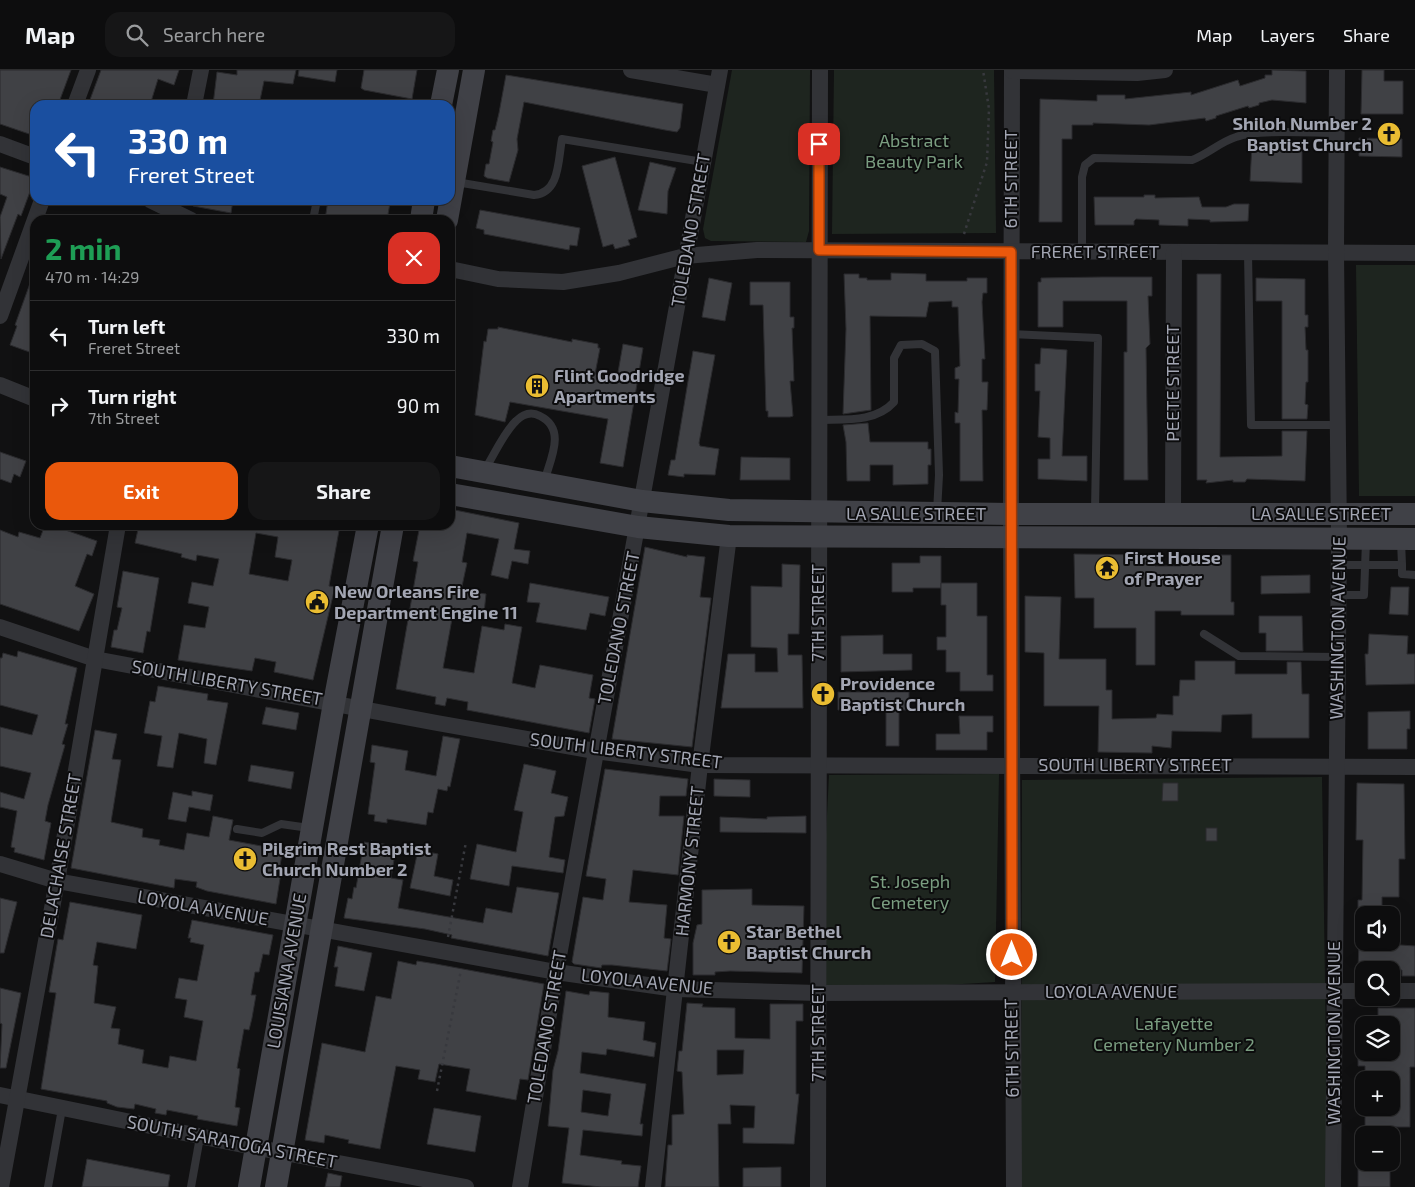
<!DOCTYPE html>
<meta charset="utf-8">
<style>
body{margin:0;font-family:"Exo 2",sans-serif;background:#161617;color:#f1f3f6;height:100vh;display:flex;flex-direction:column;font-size:19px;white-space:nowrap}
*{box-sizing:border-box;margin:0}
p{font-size:16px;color:#9a9c9e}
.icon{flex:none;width:28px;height:28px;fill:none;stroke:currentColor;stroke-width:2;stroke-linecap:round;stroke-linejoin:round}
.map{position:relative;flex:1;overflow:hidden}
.side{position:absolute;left:30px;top:145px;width:425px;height:315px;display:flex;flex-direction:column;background:#0d0d0e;border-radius:15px;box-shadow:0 5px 20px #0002,0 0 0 1px #2d2d2e}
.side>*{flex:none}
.guide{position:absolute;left:30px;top:30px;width:425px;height:105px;border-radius:15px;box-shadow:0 5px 20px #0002,0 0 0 1px #2d2d2e;background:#1a4fa0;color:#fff;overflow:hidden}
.controls{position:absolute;left:1355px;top:836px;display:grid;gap:10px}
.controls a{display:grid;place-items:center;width:45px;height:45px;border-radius:10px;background:#0d0d0e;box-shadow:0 5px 20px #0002,0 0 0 1px #2d2d2e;font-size:25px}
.pin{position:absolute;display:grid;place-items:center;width:42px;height:42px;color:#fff;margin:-21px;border-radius:10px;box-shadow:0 2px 8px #0006}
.me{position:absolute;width:55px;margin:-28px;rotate:0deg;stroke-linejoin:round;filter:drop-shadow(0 0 4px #0008)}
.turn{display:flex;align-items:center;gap:18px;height:105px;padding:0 15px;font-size:22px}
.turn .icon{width:65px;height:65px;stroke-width:2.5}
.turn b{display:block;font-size:35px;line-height:42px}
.round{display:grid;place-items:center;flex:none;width:52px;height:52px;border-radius:15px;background:#161617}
.headline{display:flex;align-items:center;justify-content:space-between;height:85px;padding:0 15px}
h1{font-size:30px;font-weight:700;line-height:38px;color:#1e9e55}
.action{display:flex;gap:10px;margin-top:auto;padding:10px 15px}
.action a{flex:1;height:58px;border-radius:15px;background:#ea580c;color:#fff;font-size:20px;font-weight:700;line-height:58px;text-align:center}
.action a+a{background:#161617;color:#f1f3f6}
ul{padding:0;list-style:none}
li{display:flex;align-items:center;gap:15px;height:70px;padding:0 15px;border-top:1px solid #2d2d2e}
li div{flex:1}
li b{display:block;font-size:19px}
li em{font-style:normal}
header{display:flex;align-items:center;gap:30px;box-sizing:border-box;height:70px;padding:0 25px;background:#0d0d0e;border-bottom:1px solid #2d2d2e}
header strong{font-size:24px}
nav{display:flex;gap:28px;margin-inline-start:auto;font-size:18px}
.search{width:350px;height:45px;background:#161617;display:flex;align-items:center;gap:12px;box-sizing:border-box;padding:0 18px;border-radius:15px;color:#9a9c9e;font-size:19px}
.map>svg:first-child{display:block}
</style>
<header>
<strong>Map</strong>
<div class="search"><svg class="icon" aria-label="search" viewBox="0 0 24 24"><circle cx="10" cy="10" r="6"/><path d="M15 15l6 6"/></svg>Search here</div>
<nav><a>Map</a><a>Layers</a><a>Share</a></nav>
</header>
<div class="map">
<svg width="1415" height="1117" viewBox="0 0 1415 1117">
<rect width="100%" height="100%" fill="#111112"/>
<g fill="#1e251f">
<polygon points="732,0 810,0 809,161 806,172 711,171 705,168 703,159"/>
<polygon points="834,0 994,0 996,163 832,164"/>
<polygon points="1356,195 1415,195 1415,426 1359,426"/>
<polygon points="999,704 995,912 818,923 829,705"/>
<polygon points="1322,707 1328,1117 1021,1117 1022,710"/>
</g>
<g fill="#404145" stroke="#2b2b2e" fill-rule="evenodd">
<polygon points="0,0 71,0 58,35 35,35 35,66 0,54"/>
<polygon points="101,0 179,0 174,15 158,9 150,35 88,35"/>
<polygon points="237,0 296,0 293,14 264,11 259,35 213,35 217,2 237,5"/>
<polygon points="299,0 337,0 335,12 298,6"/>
<polygon points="364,0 417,0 412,29 364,20 361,18"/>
<polygon points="1272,0 1306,1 1306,33 1272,30 1259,33 1259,35 1249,38 1248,36 1216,46 1216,48 1206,51 1205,48 1149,55 1093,53 1093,55 1072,55 1072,69 1062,69 1062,152 1039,152 1040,29 1097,31 1097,25 1125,25 1125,29 1191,22 1191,25 1238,10 1240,16 1265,8 1265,5 1272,5"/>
<polygon points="1362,0 1384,0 1384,11 1403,11 1403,44 1361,44"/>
<polygon points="506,5 683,34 680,58 677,62 665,60 524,32 517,69 518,80 509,112 487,108 484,106 486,94 489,94 493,72 491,71 493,60 495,60 499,43"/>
<polygon points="1359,68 1402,69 1402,87 1359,86"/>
<polygon points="1252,74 1302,75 1302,113 1250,111"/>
<polygon points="615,87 637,167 628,170 630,175 615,179 613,174 603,177 582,96"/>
<polygon points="650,92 676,98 668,121 667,144 638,140"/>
<polygon points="0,97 35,108 21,146 18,144 1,189 0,147 7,127 0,124"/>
<polygon points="1144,125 1155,125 1155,128 1199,127 1202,137 1226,137 1234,134 1249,134 1248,151 1210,152 1210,150 1188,149 1188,156 1159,155 1159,150 1136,149 1134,151 1134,155 1095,155 1094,127 1144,127"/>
<polygon points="193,130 233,130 231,143 193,136"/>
<polygon points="328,130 372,130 390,133 387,150 325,150"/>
<polygon points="480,140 580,158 577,176 570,175 569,180 484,164 484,160 476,158"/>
<polygon points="891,203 926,204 926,211 967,211 967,208 987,208 987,223 983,223 982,232 985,289 982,289 982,312 988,312 987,340 982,340 983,411 960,411 960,353 955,353 955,342 958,343 959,309 955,309 955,298 960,296 958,237 952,237 952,231 929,232 926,247 870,246 871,340 843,344 846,259 844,204 859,204 859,208 867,208 867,210 891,210"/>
<polygon points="1197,204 1221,204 1220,387 1282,386 1282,361 1307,361 1305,411 1247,409 1245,412 1233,412 1233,410 1206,413 1207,410 1197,410"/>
<polygon points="33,205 35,205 35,284 10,275 17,256 15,255"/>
<polygon points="1102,207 1152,207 1152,226 1148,226 1150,274 1146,278 1148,410 1124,410 1124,282 1127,282 1127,231 1063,231 1063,257 1038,257 1038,212 1041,212 1041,208"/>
<polygon points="709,208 732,213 725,251 702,247"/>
<polygon points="1256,208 1305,209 1305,245 1308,245 1308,257 1305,257 1306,280 1308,280 1308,312 1306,312 1305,334 1308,335 1307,349 1282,349 1282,231 1256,231"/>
<polygon points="750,212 790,212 790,247 794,247 794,258 792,258 794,311 790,311 793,346 790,347 768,347 768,341 766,341 763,235 750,235"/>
<polygon points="498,257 572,272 572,269 598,274 598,278 600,278 595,304 617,308 623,274 643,278 623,397 600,393 608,349 510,332 505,352 475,345 484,271 486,272 488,259 498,259"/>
<polygon points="1041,278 1067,280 1062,386 1087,386 1087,411 1038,409 1038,389 1050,389 1050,368 1038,367 1040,321 1035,321 1035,294 1040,294"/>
<polygon points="693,281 715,285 699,373 700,376 719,379 715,405 684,404 684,407 668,405 671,390 675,390"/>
<polygon points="868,353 870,372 928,372 928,379 931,379 931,395 928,395 928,414 893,415 893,395 870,395 870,411 847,411 846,372 843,355"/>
<polygon points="0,382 26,391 20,407 14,404 11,413 0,409"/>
<polygon points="741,387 790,388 790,410 740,410"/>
<polygon points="450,439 519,453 514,479 530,481 528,494 512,491 508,509 491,505 499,469 467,463 462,492 467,493 461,521 486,524 484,543 454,538 443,598 474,603 482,556 504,560 505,554 522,557 512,613 535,618 540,595 593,605 589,628 595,629 589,663 467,640 468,632 447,628 445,636 435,634 436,627 396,619 418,492 413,491 420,455 450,455"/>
<polygon points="45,455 51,455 97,471 92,486 87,484 75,516 94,524 79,561 0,534 0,460 18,467 19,462 40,468"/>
<path d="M139 455H218L245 460 246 455H340L329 516 335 517 313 610 274 602 276 592 255 588 252 601 178 590 184 555 205 558 209 537 188 533 192 512 213 516 219 489 197 485 196 491 181 487 182 484 135 473ZM256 463 278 467 275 487 292 490 288 511 249 504Z"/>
<polygon points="645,477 687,487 687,485 705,487 700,527 711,528 692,677 612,669"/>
<polygon points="1074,484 1155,485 1155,496 1181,496 1181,485 1231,485 1231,532 1234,532 1234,545 1181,545 1181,541 1155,541 1155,595 1136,595 1136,558 1094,558 1094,528 1075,528"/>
<polygon points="920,486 941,486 941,518 913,518 913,522 892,522 892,493 920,493"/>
<polygon points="782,494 800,495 799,564 788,564 788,585 802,585 803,638 721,638 728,584 755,584 755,602 778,602 777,578 751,577 751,516 782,517"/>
<polygon points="123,501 159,508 150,562 147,561 143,583 111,577 114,560 117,560 122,538 117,537"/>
<polygon points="1310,505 1310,523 1261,524 1261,506"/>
<polygon points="530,513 609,527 605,546 590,543 586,560 536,552 540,533 527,532"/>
<polygon points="941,513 977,513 977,546 987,546 987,605 993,605 993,621 960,621 960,602 946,602 946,580 937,580 937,567 946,567 946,535 941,535"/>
<polygon points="1391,517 1409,517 1408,545 1389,544"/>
<polygon points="1025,526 1061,527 1059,589 1106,589 1106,620 1112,620 1112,649 1156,648 1157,644 1173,645 1173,626 1179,626 1180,610 1195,610 1195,591 1235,591 1235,604 1287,604 1287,592 1301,592 1302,624 1309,624 1309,668 1252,668 1252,644 1222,645 1221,662 1172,661 1171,678 1152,676 1152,683 1098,682 1099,636 1044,636 1044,583 1025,582"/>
<polygon points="1259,546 1302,546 1303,581 1266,581 1266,563 1259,563"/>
<polygon points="1369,564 1408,566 1407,584 1415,584 1415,614 1366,615 1365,584 1368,584"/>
<polygon points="883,565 883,584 912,584 912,600 841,602 841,566"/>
<polygon points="18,581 77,598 65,654 68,654 62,674 65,675 48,735 45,751 51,753 44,790 14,782 15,778 11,777 17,741 0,737 0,722 24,729 31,703 0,696 0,657 32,665 38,645 0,635 0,588 2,588 3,583 17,587"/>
<polygon points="158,616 208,624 207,630 228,633 216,695 204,693 207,669 179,663 173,698 157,696 162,666 144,663 150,631 155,632"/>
<polygon points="838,622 909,622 909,640 899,640 899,676 886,676 886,640 838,640"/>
<polygon points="266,637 299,643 296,660 262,654"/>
<polygon points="1410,641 1410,659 1407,659 1407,679 1368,679 1368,642"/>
<polygon points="959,646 993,646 993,662 987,662 987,680 936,680 936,664 960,664"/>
<polygon points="95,660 117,664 112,689 121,690 111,752 143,759 142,767 160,770 159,775 184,780 187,763 209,767 213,746 233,750 229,770 283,780 280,795 282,796 276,834 207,821 196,817 197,812 175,809 174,818 71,798"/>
<polygon points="443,666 460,669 450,717 448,716 447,721 438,719 433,743 428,742 426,755 387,749 387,753 374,751 375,745 368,744 375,693 370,692 372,675 408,681 405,700 436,706"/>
<polygon points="524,694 556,701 551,723 568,727 564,746 555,747 549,787 565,790 563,803 512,796 509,816 470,809 477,774 516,782 523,742 514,740"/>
<polygon points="251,695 294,702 291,719 248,711"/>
<polygon points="605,699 688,709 686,726 660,726 659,746 684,746 678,805 633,800 629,832 667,835 664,868 671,869 667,901 612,895 602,895 601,898 574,894 572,892 583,827 603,830 606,809 586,806"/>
<polygon points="714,709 750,710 750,727 714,726"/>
<polygon points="1163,713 1178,713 1178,731 1162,731"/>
<polygon points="1357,713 1404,714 1405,789 1399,789 1399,827 1382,827 1382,845 1358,845 1358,830 1362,830 1363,770 1356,770"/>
<polygon points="192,721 213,725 210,741 189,737 186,752 168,749 173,722 192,726"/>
<polygon points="806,746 806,763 720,762 720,747 767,749 767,747"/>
<rect x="1206" y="758" width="11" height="13"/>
<polygon points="371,771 396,777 391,808 403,810 398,838 483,853 486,838 512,843 517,817 559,823 548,886 451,868 452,865 425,859 344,848 348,828 352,829 354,817 356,818 364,772 370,773"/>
<polygon points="418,780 438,784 434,806 453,810 450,826 410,818"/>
<polygon points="752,819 752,835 804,836 802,903 730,901 715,902 715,905 693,905 693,873 697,855 702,854 702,820"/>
<polygon points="0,828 17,832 4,883 0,883"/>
<polygon points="70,832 142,845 136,879 97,872 93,895 98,896 94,933 116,937 111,958 120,959 118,974 144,980 142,993 168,998 170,986 196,991 203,951 184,947 187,930 175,928 179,908 197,911 204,875 190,872 191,868 188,868 192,850 273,865 269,885 263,884 259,902 255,902 251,925 256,925 252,948 249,960 244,959 237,998 240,999 235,1037 240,1038 237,1056 197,1049 198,1046 167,1040 166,1045 155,1043 156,1039 135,1034 134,1039 117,1037 107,1033 107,1031 41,1019 56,923 49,922 58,869 63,870"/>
<polygon points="1359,872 1415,876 1415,906 1402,906 1402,900 1358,900"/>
<polygon points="338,876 372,883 364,921 335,916 338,897 334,897"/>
<polygon points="398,891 416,895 417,891 436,894 544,914 528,1010 520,1009 516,1030 466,1021 470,999 439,994 435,1012 418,1009 420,1000 396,996 380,1079 348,1073 349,1070 325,1065 324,1073 305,1070 322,973 365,982 376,926 391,929"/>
<polygon points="0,918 21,923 6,998 0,998 2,954 0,953"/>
<path d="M566 921 589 925 590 921 609 923 608 947 645 952 643 970 656 973 654 987 607 979 606 985 582 982 580 1003 646 1014 640 1054H643L642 1066 583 1060 580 1085 622 1091 621 1094 641 1096 638 1117H601L562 1113 569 1058 548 1056 553 1000 558 981ZM583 1020 611 1024 608 1046 581 1042Z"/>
<path d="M687 933 703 934 702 937 735 938V968L770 969V934H803V951H796V1024H799L794 1074 743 1073V1058H754L755 1036 730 1035 731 1054H718L719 1117H665L668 1075H672V1045L684 1044 682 1002 677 1001 679 981H682ZM717 980H744L743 1004 717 1005Z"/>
<polygon points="1378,938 1415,938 1415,997 1410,997 1410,1057 1390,1057 1390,1065 1365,1065 1365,1040 1393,1040 1391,1010 1365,1010 1365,996 1358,996 1358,982 1391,982 1391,955 1378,955"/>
<polygon points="434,1038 481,1046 475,1082 427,1074"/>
<polygon points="87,1089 170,1105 168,1117 82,1117"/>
<rect x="1358" y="1092" width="32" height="25"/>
<polygon points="781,1097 781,1117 743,1117 743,1098"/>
<polygon points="328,1103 342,1106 340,1117 325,1117"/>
</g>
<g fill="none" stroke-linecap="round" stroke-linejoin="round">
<g stroke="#38393e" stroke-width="2.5" stroke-dasharray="2.5 4" stroke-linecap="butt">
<polyline points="964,164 987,92 989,39 983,0"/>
<polyline points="448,867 466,772"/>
<polyline points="437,1021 461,900"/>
</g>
<g stroke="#323337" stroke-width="8">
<path d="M456 112 534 125C560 123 558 90 562 69L703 92"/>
<polyline points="313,150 317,130"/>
<path d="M1082 182V107L1085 95 1094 88 1192 90C1208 84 1220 72 1236 67 1257 59 1312 63 1336 63"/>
<polyline points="1248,183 1251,355 1338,355"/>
<polyline points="1011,264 1098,268 1095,441"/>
<path d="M819 350C844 349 875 353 894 332V288L901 275 922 274 935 281 939 405 937 442"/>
<path d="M484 401C493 387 504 362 516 351 523 344 531 341 540 346 567 359 550 390 544 412"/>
<polyline points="1338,495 1402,495 1401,471"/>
<polyline points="1402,495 1402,504 1415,505"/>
<polyline points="1338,525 1364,525 1366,471"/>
<polyline points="1204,564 1239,586 1338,587"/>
<polyline points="237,759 262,763 281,754 309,758"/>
<polyline points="48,1117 62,1039"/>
<polyline points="191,1117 200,1067"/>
</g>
<g stroke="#323337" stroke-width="16">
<polyline points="631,0 717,15"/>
<polyline points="1012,0 1011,444 1014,1117"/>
<polyline points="1012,1 1137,3 1165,0"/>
<polyline points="75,35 88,0"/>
<polyline points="194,35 201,0"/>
<polyline points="0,74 35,87"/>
<polyline points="150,130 191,150"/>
<polyline points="450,199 498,209 563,212 619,203 685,186 757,180 1415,183"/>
<polyline points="0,246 42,130"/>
<polyline points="0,315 35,329"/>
<polyline points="1173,444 1174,182"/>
<polyline points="0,557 95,589 437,653 595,681 700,695 1415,697"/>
<polyline points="0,794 57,811 556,902 676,919 818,923 1364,921"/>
<polyline points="1391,921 1415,921"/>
<polyline points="0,1025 238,1074 466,1117"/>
<polyline points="1,1117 57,811 118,455"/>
<polyline points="520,1117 556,902 720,0"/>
<polyline points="653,1117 700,695 729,466"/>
<polyline points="818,1117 820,0"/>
<polyline points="1333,1117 1339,469 1336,182 1337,0"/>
</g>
<g stroke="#404147" stroke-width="22">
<polyline points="441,35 448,0"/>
<polyline points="421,150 424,130"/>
<polyline points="447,150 474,0"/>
<polyline points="450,396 642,431 729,440 1011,444 1415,444"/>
<polyline points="450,424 638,457 729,466 1415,469"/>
<polyline points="249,1117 334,633 368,455"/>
<polyline points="276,1117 393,455"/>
</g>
</g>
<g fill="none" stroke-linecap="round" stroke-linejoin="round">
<g stroke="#983908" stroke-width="12">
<polyline id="route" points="819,74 819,180 1011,182 1012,885"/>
</g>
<use href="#route" stroke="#ea580c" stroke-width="9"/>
</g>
<defs>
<g id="church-disc" transform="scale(1.25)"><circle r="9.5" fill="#eabd32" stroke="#0c0c0d"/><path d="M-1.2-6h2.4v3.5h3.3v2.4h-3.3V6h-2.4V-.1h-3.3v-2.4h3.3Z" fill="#111"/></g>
<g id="building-disc" transform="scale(1.25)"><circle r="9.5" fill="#eabd32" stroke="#0c0c0d"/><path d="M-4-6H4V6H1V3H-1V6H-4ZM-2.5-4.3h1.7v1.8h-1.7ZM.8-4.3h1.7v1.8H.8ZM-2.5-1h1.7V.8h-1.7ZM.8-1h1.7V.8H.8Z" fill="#111"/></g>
<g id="temple-disc" transform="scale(1.25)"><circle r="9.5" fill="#eabd32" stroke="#0c0c0d"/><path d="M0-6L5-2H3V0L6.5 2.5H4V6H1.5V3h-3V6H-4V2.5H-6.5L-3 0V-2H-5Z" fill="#111"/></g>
<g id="civic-disc" transform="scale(1.25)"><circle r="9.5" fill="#eabd32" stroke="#0c0c0d"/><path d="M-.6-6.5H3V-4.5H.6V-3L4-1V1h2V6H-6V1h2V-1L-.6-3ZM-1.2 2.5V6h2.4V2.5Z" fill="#111"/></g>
</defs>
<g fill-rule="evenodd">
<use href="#church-disc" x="1389" y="64"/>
<use href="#building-disc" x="537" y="316"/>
<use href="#temple-disc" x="1107" y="498"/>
<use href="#civic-disc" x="317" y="532"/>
<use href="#church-disc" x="823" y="624"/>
<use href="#church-disc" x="245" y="789"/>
<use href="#church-disc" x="729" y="872"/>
</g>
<g text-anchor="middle" stroke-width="4" stroke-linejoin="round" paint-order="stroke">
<g font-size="18" font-weight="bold" fill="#a3a6b3" stroke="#0c0c0d" text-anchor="start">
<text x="1372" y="60" text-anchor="end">Shiloh Number 2<tspan x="1372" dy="21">Baptist Church</tspan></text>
<text x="554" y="312">Flint Goodridge<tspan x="554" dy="21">Apartments</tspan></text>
<text x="1124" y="494">First House<tspan x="1124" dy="21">of Prayer</tspan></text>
<text x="334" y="528">New Orleans Fire<tspan x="334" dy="21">Department Engine 11</tspan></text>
<text x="840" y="620">Providence<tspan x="840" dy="21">Baptist Church</tspan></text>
<text x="262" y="785">Pilgrim Rest Baptist<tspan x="262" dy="21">Church Number 2</tspan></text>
<text x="746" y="868">Star Bethel<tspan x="746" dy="21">Baptist Church</tspan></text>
</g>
<g font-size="18" fill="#7a9d80" stroke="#0c0c0d">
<text x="914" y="77">Abstract<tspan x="914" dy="21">Beauty Park</tspan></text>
<text x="910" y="818">St. Joseph<tspan x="910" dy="21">Cemetery</tspan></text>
<text x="1174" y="960">Lafayette<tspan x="1174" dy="21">Cemetery Number 2</tspan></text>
</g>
<g font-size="18" fill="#a3a6b3" stroke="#0c0c0d">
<text transform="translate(1011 109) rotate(-90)" y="6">6TH STREET</text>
<text transform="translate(691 160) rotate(-80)" y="6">TOLEDANO STREET</text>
<text x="1095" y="188">FRERET STREET</text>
<text transform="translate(1173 313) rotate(-90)" y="6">PEETE STREET</text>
<text x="916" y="450">LA SALLE STREET</text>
<text x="1321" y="450">LA SALLE STREET</text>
<text transform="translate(818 543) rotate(-90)" y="6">7TH STREET</text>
<text transform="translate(619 558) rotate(-79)" y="6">TOLEDANO STREET</text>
<text transform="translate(1338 558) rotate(-89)" y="6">WASHINGTON AVENUE</text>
<text transform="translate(227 613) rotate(10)" y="6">SOUTH LIBERTY STREET</text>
<text transform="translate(626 681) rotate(7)" y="6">SOUTH LIBERTY STREET</text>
<text x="1135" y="701">SOUTH LIBERTY STREET</text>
<text transform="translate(61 786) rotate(-80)" y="6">DELACHAISE STREET</text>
<text transform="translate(690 791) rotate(-84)" y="6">HARMONY STREET</text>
<text transform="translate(203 838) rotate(10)" y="6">LOYOLA AVENUE</text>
<text transform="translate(287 901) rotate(-80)" y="6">LOUISIANA AVENUE</text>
<text transform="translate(647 912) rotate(6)" y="6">LOYOLA AVENUE</text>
<text x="1111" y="928">LOYOLA AVENUE</text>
<text transform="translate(547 957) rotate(-80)" y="6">TOLEDANO STREET</text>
<text transform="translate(818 963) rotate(-90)" y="6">7TH STREET</text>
<text transform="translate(1334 963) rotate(-90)" y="6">WASHINGTON AVENUE</text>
<text transform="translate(1012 978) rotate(-91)" y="6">6TH STREET</text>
<text transform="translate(232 1072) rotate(11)" y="6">SOUTH SARATOGA STREET</text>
</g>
</g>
</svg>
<div class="controls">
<a><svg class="icon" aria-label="sound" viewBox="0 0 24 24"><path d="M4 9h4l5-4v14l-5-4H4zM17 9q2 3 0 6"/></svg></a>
<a><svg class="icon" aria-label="search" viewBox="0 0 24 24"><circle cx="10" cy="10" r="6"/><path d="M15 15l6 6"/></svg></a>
<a><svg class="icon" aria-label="layers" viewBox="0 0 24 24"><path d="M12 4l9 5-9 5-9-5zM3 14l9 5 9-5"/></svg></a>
<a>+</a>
<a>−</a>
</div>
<div class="pin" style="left:819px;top:74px;background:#d93025"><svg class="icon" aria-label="arrive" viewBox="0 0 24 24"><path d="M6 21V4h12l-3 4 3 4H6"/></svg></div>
<svg class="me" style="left:1012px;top:885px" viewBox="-20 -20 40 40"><circle r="17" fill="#ea580c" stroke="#fff" stroke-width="3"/><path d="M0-11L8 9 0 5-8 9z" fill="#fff"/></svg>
<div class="guide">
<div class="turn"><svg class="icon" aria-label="left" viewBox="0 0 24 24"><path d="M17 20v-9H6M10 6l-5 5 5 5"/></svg><div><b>330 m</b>Freret Street</div></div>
</div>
<section class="side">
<div class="headline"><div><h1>2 min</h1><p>470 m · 14:29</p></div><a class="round" style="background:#d93025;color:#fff"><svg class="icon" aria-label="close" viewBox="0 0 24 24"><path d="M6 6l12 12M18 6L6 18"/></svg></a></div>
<ul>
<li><svg class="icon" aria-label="left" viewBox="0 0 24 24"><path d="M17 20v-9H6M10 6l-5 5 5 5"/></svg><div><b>Turn left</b><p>Freret Street</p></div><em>330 m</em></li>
<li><svg class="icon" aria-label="right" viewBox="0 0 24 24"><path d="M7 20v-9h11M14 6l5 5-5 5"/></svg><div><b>Turn right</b><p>7th Street</p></div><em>90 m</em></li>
</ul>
<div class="action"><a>Exit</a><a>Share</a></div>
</section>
</div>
